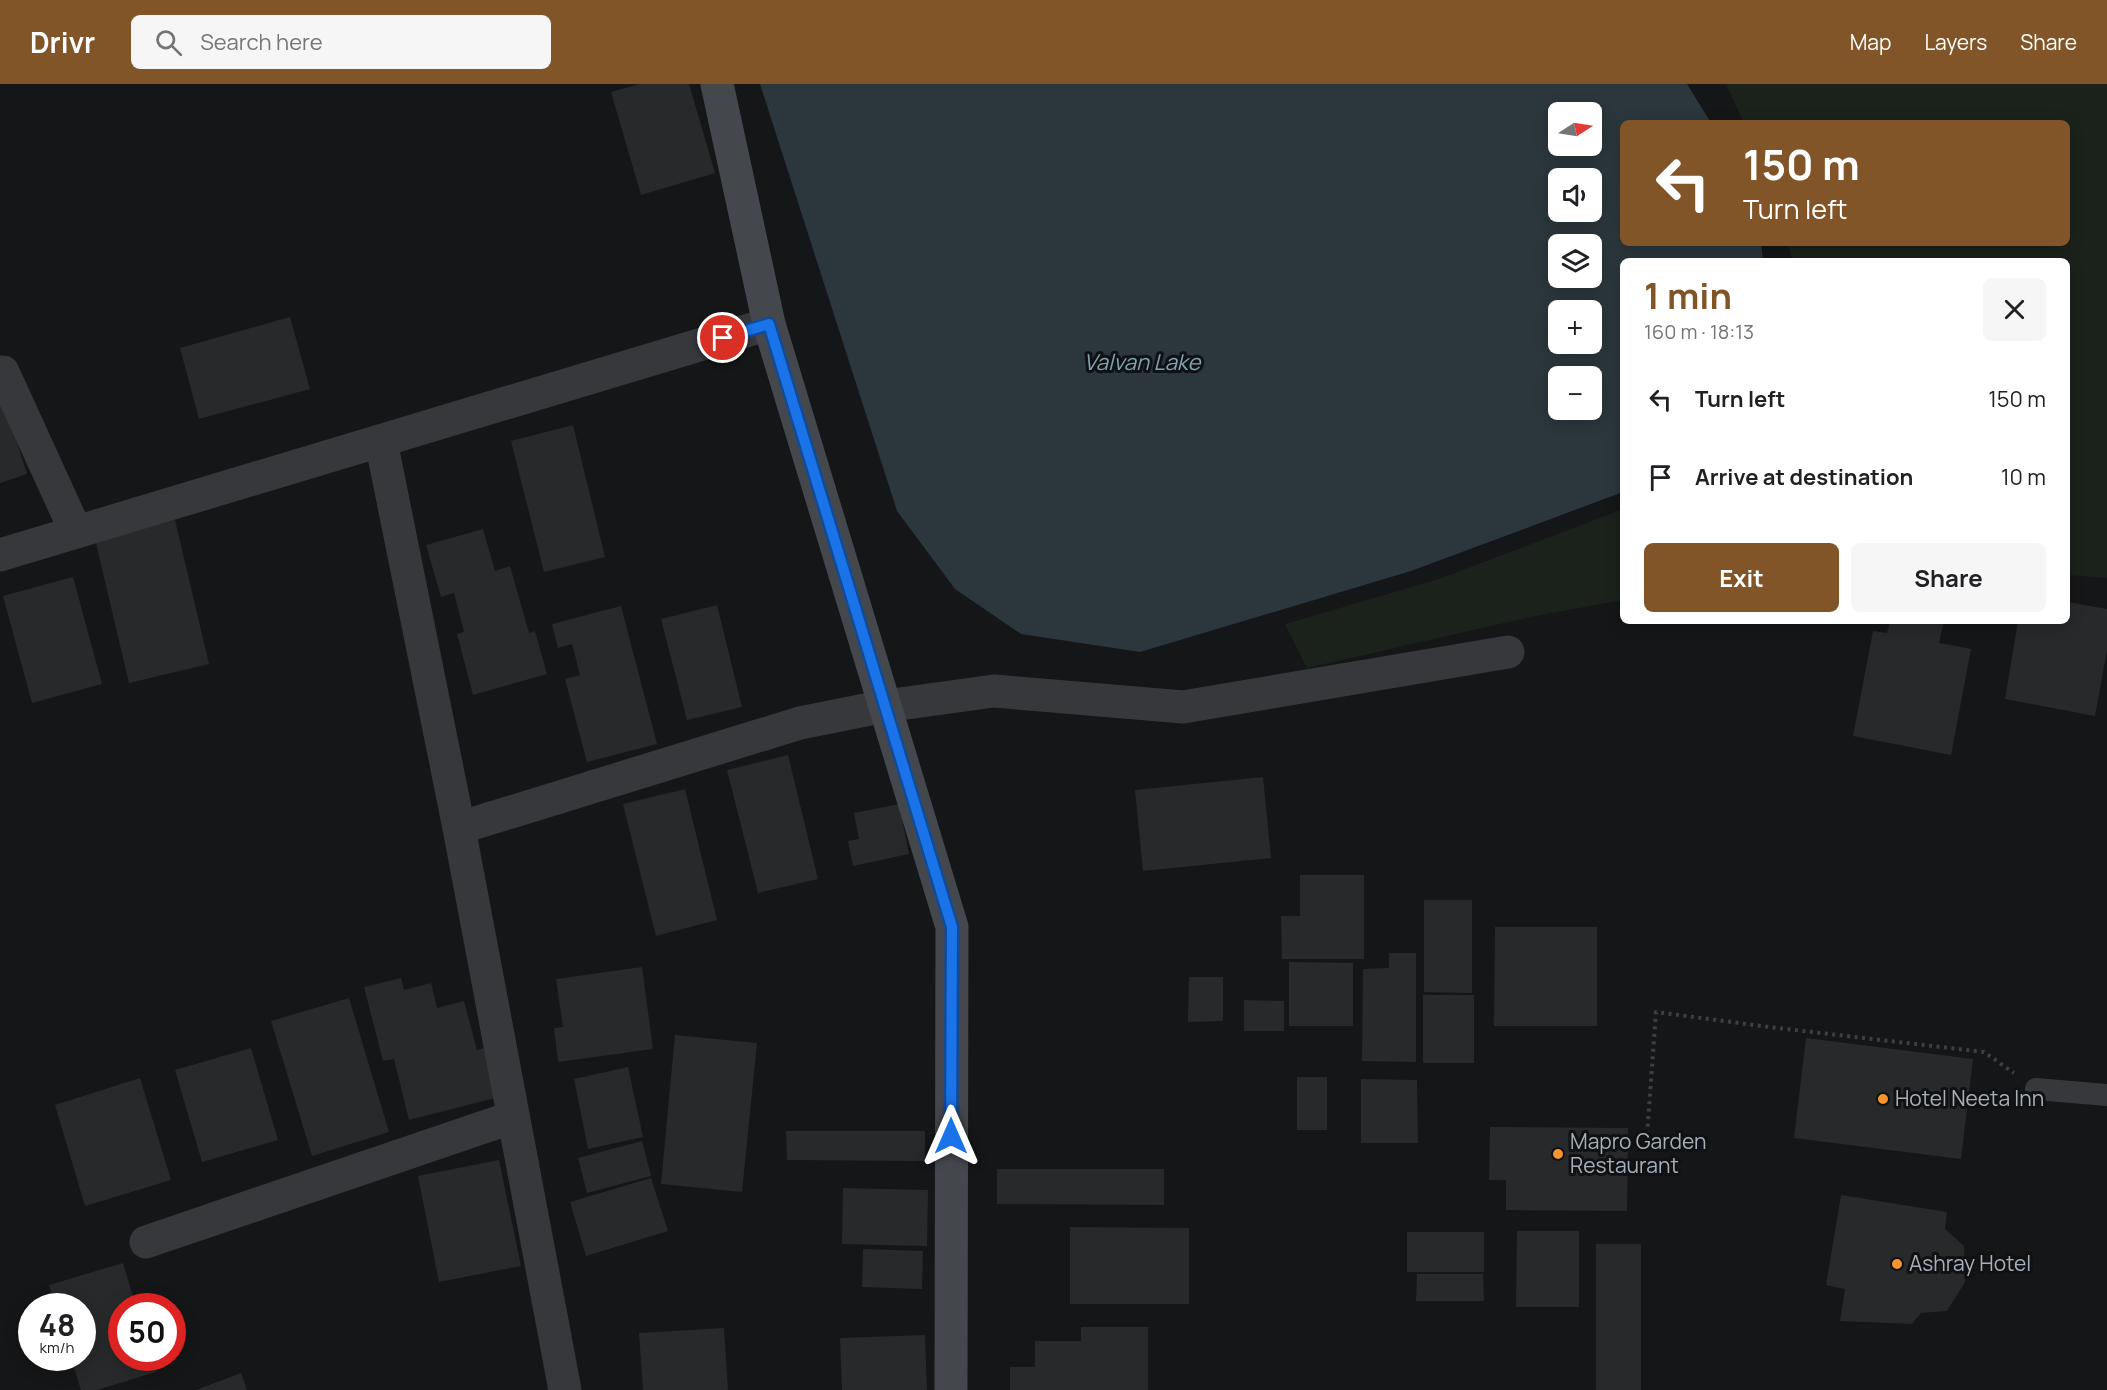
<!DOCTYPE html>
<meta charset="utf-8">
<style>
body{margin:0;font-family:Manrope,sans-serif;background:#f6f6f6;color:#202124;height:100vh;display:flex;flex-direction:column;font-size:22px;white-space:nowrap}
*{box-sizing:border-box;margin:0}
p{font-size:20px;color:#757577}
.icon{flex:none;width:33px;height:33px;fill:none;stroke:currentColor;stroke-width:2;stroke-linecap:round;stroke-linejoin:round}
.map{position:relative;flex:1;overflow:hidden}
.side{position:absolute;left:1620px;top:174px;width:450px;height:366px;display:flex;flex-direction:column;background:#fff;border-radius:9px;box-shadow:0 3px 15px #0003}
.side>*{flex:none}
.hud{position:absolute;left:1620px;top:36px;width:450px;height:126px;border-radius:9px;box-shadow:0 3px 15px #0003;background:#815528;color:#fff;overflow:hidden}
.needle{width:39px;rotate:78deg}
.controls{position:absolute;left:1548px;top:18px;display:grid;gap:12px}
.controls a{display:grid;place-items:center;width:54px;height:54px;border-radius:9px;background:#fff;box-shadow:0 3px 15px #0003;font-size:30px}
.speed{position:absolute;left:18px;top:1209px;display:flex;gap:12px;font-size:30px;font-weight:700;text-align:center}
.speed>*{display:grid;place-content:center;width:78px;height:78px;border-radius:50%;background:#fff;box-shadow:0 3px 15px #0003;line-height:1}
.speed small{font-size:15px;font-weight:400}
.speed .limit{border:9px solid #d22;background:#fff;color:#111}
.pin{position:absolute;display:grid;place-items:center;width:51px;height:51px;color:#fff;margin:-26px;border:3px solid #fff;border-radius:50%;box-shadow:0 2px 6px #0007}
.me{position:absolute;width:66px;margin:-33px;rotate:0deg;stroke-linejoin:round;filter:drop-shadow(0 0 4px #0008)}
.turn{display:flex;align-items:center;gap:21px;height:126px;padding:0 24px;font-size:27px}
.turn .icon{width:78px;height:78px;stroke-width:2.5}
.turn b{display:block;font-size:42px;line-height:51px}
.round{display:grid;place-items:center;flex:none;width:63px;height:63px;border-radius:9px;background:#f6f6f6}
.overview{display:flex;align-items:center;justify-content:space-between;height:102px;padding:0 24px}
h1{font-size:36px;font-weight:700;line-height:45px;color:#815528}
.cta{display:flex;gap:12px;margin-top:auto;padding:12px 24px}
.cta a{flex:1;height:69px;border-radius:9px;background:#815528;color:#fff;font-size:24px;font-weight:700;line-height:69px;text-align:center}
.cta a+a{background:#f6f6f6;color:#202124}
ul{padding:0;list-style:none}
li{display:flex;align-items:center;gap:18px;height:78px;padding:0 24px}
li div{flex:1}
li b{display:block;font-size:22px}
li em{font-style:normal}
header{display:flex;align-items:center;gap:36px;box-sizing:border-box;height:84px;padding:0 30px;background:#815528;color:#fff}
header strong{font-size:28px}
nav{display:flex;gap:33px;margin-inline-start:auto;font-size:21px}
.search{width:420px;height:54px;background:#f6f6f6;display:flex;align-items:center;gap:15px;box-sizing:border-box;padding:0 21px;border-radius:9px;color:#757577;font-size:22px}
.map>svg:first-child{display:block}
</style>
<header>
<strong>Drivr</strong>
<div class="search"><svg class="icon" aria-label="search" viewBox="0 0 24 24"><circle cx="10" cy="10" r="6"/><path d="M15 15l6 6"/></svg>Search here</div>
<nav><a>Map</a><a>Layers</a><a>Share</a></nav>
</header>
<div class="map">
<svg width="2107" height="1306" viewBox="0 0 2107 1306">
<rect width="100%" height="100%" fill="#151617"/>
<g fill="#1b221b">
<polygon points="1726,0 2107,0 2107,494 2067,491 2067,177 1793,177 1787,159 2067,159 2067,39 1744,39"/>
<polygon points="1623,425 1623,516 1530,533 1307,584 1285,540 1439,495"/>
</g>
<path fill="#2b373c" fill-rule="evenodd" d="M760 0H1687L1711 39H1623V159H1761L1763 177H1623V408L1411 487 1140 568 1021 550 955 505 897 427ZM1558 28H1592V62H1558ZM1592 94V128H1558V94ZM1592 160V194H1558V160ZM1558 226H1592V260H1558ZM1558 292H1592V326H1558Z"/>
<g fill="#28292b">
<polygon points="640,0 689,0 715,89 641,111 611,8"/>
<polygon points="290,233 310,305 199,335 180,264"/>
<polygon points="0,306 27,390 0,399"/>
<polygon points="573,341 605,473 544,488 511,357"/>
<polygon points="175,436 209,580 129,599 95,455"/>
<polygon points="483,445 495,487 510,482 529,549 535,547 547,590 473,611 457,550 464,548 454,509 441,513 426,461"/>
<polygon points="73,493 102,600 32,619 3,512"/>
<polygon points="2067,518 2107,525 2107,566 2095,632 2005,615 2018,537 2067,537"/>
<polygon points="717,521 742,623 687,636 661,535"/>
<polygon points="621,522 657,660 587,678 565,595 580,591 572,560 558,564 552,540"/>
<polygon points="1890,537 1944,537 1939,559 1971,565 1951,671 1853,652 1873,547 1887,549"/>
<polygon points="788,671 818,795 758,809 727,686"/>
<polygon points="1263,693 1271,774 1143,787 1135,706"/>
<polygon points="685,705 717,836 656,852 623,720"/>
<polygon points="899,720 909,770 853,782 848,757 859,755 854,729"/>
<polygon points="1300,791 1364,791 1364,875 1282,875 1281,832 1300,832"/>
<polygon points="1424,816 1472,816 1472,909 1424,908"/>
<polygon points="1495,843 1597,843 1597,942 1494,942"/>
<polygon points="1389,869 1416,869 1416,978 1362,977 1363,885 1389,884"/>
<polygon points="1289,878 1353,879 1353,942 1289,942"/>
<polygon points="642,883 653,965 558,978 554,944 563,943 556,895"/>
<polygon points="1189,893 1223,893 1223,937 1188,938"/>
<polygon points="401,894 404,906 431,899 437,924 464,917 477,966 487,963 499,1013 409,1036 394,975 383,977 364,903"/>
<rect x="1423" y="911" width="51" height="68"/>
<polygon points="349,914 389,1048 312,1072 271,937"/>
<polygon points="1244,916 1284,917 1284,947 1244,947"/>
<polygon points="675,951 757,959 742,1108 661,1100"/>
<polygon points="1806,954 1973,975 1961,1075 1794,1054"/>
<polygon points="251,964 278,1056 202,1078 175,986"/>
<polygon points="628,983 643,1053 588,1065 574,995"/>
<rect x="1297" y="993" width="30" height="53"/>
<polygon points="140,994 171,1096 85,1122 55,1021"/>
<polygon points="1361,995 1417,996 1418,1059 1361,1059"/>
<polygon points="1490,1043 1628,1044 1627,1127 1506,1126 1506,1096 1489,1096"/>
<polygon points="786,1047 925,1047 925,1077 787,1076"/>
<polygon points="642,1057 651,1092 587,1109 578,1074"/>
<polygon points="499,1076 521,1182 439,1198 418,1092"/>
<polygon points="997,1085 1164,1085 1164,1121 997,1120"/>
<polygon points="651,1094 668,1147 586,1172 570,1118"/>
<polygon points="843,1104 928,1106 927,1162 842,1160"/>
<polygon points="1841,1111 1947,1128 1945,1145 1964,1162 1965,1198 1947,1227 1921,1229 1912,1240 1840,1237 1845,1205 1826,1201"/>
<polygon points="1070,1143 1189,1144 1189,1220 1070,1220"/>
<polygon points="1517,1147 1579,1147 1579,1223 1516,1223"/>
<rect x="1407" y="1148" width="77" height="40"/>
<rect x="1596" y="1160" width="45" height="146"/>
<polygon points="863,1165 923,1167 922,1205 862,1203"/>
<polygon points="123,1179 136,1222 122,1222 122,1274 152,1274 156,1288 97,1306 81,1306 71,1274 82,1274 82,1222 56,1222 49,1201"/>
<polygon points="1417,1190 1483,1190 1484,1217 1416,1217"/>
<polygon points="1081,1243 1148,1243 1148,1306 1010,1306 1010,1283 1035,1283 1035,1257 1081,1257"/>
<polygon points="724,1244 728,1306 643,1306 639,1249"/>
<polygon points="925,1251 927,1306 842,1306 840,1254"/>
<polygon points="241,1289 247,1306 196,1306"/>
</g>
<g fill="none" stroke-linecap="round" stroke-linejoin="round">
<polyline stroke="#3c3f43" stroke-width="4" stroke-dasharray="3 4.5" stroke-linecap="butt" points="1646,1065 1656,928 1769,943 1984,968 2014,989"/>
<polyline stroke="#36383c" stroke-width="22" points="2036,1005 2107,1011"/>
<g stroke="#36383c" stroke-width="33">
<polyline points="0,288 3,288 76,448"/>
<polyline points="381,357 459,744 565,1306"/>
<polyline points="459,744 800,639 885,622 994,607 1183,623 1508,568"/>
<polyline points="146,1158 513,1033"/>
</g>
<polyline stroke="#36383c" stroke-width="33" points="0,471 769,240"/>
<polyline stroke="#44484d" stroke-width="33" points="717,0 769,240 952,843 951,1306"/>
</g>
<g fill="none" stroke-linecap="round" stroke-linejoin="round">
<g stroke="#114b97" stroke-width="15">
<polyline id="route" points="723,254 769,240 952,843 951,1052"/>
</g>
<use href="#route" stroke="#1a73e8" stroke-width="10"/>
</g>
<g fill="#f7942e" stroke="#101112" stroke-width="2">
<circle cx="1883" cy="1015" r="6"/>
<circle cx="1558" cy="1070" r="6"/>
<circle cx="1897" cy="1180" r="6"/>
</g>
<g text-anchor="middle" stroke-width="6" stroke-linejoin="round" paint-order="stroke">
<g font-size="21" fill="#a7afb8" stroke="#101112" text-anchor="start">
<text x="1895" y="1022">Hotel Neeta Inn</text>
<text x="1570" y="1065">Mapro Garden<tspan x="1570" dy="24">Restaurant</tspan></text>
<text x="1909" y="1187">Ashray Hotel</text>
</g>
<g font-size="22" font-style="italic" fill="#7da3b4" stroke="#101112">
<text x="1142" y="286">Valvan Lake</text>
</g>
</g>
</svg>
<div class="controls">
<a><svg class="needle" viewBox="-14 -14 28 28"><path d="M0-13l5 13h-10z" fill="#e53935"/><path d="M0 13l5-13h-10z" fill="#757577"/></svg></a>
<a><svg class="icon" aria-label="sound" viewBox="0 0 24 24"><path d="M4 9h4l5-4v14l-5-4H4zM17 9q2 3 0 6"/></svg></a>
<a><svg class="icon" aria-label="layers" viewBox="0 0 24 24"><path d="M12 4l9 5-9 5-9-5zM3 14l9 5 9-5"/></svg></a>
<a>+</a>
<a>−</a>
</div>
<div class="speed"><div>48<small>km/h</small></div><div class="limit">50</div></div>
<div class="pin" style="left:723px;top:254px;background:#d93025"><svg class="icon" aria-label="arrive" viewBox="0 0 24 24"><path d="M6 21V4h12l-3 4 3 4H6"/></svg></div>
<svg class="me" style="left:951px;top:1052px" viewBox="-20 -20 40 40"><path d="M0-17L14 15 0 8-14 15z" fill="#1a73e8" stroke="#fff" stroke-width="4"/></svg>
<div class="hud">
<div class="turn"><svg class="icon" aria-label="left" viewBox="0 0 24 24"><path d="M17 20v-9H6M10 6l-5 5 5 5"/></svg><div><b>150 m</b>Turn left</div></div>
</div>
<section class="side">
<div class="overview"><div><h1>1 min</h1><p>160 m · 18:13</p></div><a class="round"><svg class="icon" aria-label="close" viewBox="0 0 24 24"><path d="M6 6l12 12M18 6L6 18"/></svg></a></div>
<ul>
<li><svg class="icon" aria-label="left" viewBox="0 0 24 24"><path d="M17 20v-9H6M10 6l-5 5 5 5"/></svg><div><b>Turn left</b></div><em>150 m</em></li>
<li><svg class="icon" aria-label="arrive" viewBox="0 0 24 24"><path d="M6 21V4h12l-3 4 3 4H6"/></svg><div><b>Arrive at destination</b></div><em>10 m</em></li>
</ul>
<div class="cta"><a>Exit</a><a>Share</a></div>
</section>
</div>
